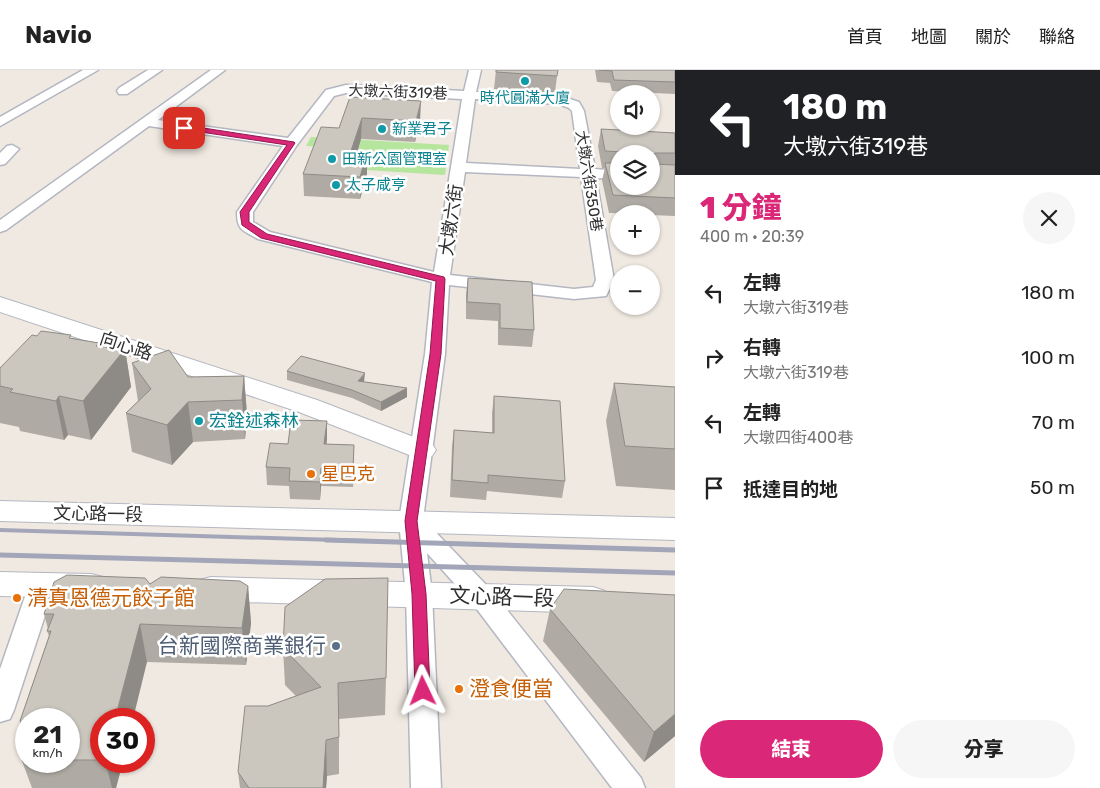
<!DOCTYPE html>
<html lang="zh-TW">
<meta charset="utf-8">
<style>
body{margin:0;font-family:Rubik,"Noto Sans TC",sans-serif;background:#f6f6f6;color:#222;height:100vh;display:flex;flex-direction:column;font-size:19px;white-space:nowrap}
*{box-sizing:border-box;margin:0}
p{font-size:16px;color:#767676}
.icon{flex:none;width:28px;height:28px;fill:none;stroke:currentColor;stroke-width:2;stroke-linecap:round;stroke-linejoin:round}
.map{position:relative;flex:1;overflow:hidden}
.side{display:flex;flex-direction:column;background:#fff;width:425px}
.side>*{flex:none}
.top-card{background:#202124;color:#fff;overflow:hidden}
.tools{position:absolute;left:610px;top:15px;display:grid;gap:10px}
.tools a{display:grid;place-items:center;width:50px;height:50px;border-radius:50%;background:#fff;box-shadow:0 1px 4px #0004;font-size:25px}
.speed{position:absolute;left:15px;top:638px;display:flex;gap:10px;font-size:25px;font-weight:700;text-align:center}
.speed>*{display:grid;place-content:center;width:65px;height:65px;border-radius:50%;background:#fff;box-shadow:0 1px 4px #0004;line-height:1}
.speed small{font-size:12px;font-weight:400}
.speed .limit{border:8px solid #d22;background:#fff;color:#111}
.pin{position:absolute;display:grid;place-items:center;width:42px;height:42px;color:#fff;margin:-21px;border-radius:10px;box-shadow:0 2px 8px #0006}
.me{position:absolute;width:55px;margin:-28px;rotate:358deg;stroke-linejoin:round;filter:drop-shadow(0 0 4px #0008)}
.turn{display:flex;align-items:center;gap:18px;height:105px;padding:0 25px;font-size:22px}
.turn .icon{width:65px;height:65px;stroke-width:2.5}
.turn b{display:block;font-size:35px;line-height:42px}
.round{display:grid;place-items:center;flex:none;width:52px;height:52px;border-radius:26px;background:#f6f6f6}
.summary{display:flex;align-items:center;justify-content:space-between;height:85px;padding:0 25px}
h1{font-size:30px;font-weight:800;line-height:38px;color:#db2777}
.button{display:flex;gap:10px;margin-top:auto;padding:10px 25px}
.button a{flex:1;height:58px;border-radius:30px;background:#db2777;color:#fff;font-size:20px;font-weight:800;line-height:58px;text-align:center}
.button a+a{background:#f6f6f6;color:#222}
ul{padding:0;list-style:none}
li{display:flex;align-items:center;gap:15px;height:65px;padding:0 25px}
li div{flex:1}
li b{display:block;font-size:19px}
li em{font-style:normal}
header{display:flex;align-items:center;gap:30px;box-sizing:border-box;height:70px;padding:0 25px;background:#fff;border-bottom:1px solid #e0e0e0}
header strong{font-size:24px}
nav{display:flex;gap:28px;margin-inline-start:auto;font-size:18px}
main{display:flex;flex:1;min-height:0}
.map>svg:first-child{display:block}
</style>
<header>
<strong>Navio</strong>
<nav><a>首頁</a><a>地圖</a><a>關於</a><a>聯絡</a></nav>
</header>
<main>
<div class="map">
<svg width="675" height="718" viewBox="0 0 675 718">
<rect width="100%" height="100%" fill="#efe9e1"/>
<polygon fill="#b6e59e" points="311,67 449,75 445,105 366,100 371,80 306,76"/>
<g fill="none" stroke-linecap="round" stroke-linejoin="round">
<g stroke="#b4b7c1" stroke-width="3">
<g id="minor">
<polygon points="83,0 98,0 0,56 0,47"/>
<polygon points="148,0 162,0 127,24 119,24 117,21 119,18"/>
<path d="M211 0H225L158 50 288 68 326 20 346 15 464 21 469 0H481L476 22 561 26 579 32 584 41 595 99 619 101V109L596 108 614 210 606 226 574 229 449 215 445 284 423 449 491 520 641 708 645 718H612L473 534 427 483 432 524 441 718H411L406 524 399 451 425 284 432 212 258 169C243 160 237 161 237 142L283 76 149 56 6 160 0 162V150ZM346 23 462 29 434 202 270 162 253 152V142L297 75 334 26ZM475 29 559 34 569 38 572 41 580 99 466 93ZM465 102 581 107 596 210 593 217 574 219 450 205Z"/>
<polygon points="12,75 19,79 5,94 0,95 0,83 7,76"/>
<polygon points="42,505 51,508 55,515 14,640 10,649 0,652 0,599 29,515 33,508"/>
</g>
</g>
<g stroke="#b4b7c1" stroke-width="2">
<polygon id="tertiary" points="0,227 317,330 432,374 436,380 432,386 422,389 412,386 299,342 0,242"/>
</g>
<g stroke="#b4b7c1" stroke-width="2">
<g id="secondary">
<polygon points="0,431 675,448 675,470 0,451"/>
<polygon points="0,502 91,504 103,507 107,516 103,525 91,528 0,526"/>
<polygon points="211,507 593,517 605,521 610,530 605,539 593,543 211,531 199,528 195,519 199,510"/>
</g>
</g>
<use href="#minor" fill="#fff" fill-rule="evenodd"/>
<use href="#tertiary" fill="#fff" fill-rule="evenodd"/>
<use href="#secondary" fill="#fff" fill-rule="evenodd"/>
<polyline stroke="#a3a6b8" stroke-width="4" points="0,460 369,471"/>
<g stroke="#a3a6b8" stroke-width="5">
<polyline points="326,470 675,480"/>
<polyline points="0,485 675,503"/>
</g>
</g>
<g fill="#afaba4" fill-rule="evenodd">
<polygon points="496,0 557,6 555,23 494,19"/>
<polygon points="595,0 675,0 675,24 612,21 610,13 597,12"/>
<polygon points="350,27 420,51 415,72 361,69 357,82 367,104 360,129 304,126 303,104 339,58"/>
<path d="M601 59 675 63V146L651 145V144L609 143 602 110 605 98H602L598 76ZM619 84H651L619 116Z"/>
<polygon points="468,208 534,260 532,277 498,275 498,251 466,249 466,224"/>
<polygon points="72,268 99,273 99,276 125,279 131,317 91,370 68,365 64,370 20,361 19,357 0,353 0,298"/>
<polygon points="132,293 188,307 244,306 247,345 245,369 193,372 172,395 132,382 126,343 138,331"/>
<polygon points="287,301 407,318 407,327 381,341 352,328 287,310"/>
<polygon points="614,313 675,317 675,420 616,416 606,351"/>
<polygon points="494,326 565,411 562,428 487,421 486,430 450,427 452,376 454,360 492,363 492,343"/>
<polygon points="327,351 326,374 354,375 353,417 321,416 320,430 290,429 289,416 267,415 266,397 288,374"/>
<polygon points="150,514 248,516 251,553 246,595 147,592 101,649 101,691 123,691 116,718 32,718 22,691 69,691 69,649 26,649 26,668 20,651 49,566 47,561 48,559 44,544"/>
<polygon points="550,539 675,666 644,692 543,571"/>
<polygon points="283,578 386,608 385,645 339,649 339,704 327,706 326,718 240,718 238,702 268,636 296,626 285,615"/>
</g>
<g fill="#8e8b86">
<polygon points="421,31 420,51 415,72 416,51"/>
<polygon points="362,48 361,69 351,103 351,81"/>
<polygon points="367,82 367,104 360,129 360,107"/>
<polygon points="99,273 104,304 125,279 131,317 91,370 83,331 96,276"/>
<polygon points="365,303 364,312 358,320 358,311"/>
<polygon points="244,306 247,345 245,369 242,330"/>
<polygon points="407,318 407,327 381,341 381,332"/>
<polygon points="59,326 68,365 64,370 56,331"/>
<polygon points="188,332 193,372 172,395 167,355"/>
<polygon points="327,351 327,369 325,392 324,374"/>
<polygon points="354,375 354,393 353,417 353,399"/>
<polygon points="321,398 321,416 320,430 320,412"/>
<polygon points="248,516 251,553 246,595 242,558"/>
<polygon points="140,554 147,592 133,649 115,649"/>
<polygon points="675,644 675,666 644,692 654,662"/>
<polygon points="326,670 327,706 326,718 323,718"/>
<polygon points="105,691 123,691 116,718 112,718"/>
</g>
<g fill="#cbc7bf" stroke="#8e8b86">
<polygon points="496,0 558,0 557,6 496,2"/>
<polygon points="599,0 675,0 675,12 614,10 612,1"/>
<polygon points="350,27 421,31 416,51 362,48 351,81 367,82 360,107 303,104 321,57 339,58"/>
<polygon points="601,59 675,63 675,83 655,83 653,85 653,94 675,95 675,128 613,125 605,93 619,93 619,116 651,116 651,84 624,84 622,82 605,81"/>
<polygon points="468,208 532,212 534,260 500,258 500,234 467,232"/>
<polygon points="41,261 71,265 69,268 99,273 96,276 125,279 83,331 59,326 56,331 10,322 13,319 0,316 0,298 32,265 37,266"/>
<polygon points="169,280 188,307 244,306 242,330 188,332 167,355 126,343 151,319 132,293"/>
<polygon points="301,286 365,303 358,311 407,318 381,332 352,320 287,301"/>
<polygon points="614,313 675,317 675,379 625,376"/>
<polygon points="494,326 560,331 565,411 488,405 488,413 452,410 454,360 494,363"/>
<polygon points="291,350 327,351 324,374 354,375 353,399 321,398 320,412 289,411 290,398 266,397 270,373 288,374"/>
<polygon points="67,505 145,508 150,514 161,507 240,511 248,516 242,558 140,554 115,649 101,649 101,690 69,690 69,649 26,649 26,662 20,651 51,561 47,561 54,544 44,544 54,512"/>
<polygon points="388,508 386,608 338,613 339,667 326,670 323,718 249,718 238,702 245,636 268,636 321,617 283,578 285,537 325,509"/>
<polygon points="564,519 675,525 675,644 654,662 550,539"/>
<polygon points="26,680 26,691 22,691"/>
</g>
<polygon fill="#db2777" stroke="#8e194d" points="184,55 294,72 295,73 249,142 249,152 267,164 444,207 445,209 441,284 417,451 426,524 430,621 428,626 423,627 417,626 415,621 412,524 405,451 430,284 436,211 261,168 242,155 240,142 287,75 181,59 180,58"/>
<g fill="#0f9aa8" stroke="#fff" stroke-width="2">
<circle cx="525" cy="11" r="5"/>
<circle cx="382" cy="59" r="5"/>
<circle cx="332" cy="89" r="5"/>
<circle cx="336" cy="115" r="5"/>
<circle cx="199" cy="351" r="5"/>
</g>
<g fill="#e8710a" stroke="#fff" stroke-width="2">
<circle cx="311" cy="404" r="5"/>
<circle cx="17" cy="528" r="5"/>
<circle cx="459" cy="619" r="5"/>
</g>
<circle fill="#5c6f8a" stroke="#fff" stroke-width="2" cx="336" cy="576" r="5"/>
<g text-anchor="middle" stroke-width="5" stroke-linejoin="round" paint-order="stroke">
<g font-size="15" fill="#2e2e2e" stroke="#fff">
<text transform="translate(398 22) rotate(2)" y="5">大墩六街319巷</text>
<text transform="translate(589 111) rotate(81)" y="5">大墩六街350巷</text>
</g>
<g font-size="15" fill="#0d838f" stroke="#fff" text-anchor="start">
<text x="525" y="33" text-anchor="middle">時代圓滿大廈</text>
<text x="392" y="64">新業君子</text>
<text x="342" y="94">田新公園管理室</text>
<text x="346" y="120">太子咸亨</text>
</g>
<g font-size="18" fill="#2e2e2e" stroke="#fff">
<text transform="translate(451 150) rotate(-82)" y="6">大墩六街</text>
<text transform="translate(126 276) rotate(18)" y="6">向心路</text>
<text transform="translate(98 444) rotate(1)" y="6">文心路一段</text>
</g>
<g font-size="18" fill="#0d838f" stroke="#fff" text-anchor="start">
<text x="209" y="357">宏銓述森林</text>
</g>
<g font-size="18" fill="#c56008" stroke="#fff" text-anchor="start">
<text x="321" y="410">星巴克</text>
</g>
<g font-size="21" fill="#2e2e2e" stroke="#fff">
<text transform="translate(502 527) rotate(2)" y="7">文心路一段</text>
</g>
<g font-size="21" fill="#c56008" stroke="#fff" text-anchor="start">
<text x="27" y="535">清真恩德元餃子館</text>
<text x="469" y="626">澄食便當</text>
</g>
<g font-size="21" fill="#4e5e75" stroke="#fff" text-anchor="end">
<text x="326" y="583">台新國際商業銀行</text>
</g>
</g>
</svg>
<div class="tools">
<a><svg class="icon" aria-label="sound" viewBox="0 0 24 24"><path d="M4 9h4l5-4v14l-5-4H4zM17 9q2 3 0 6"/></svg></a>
<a><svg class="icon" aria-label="layers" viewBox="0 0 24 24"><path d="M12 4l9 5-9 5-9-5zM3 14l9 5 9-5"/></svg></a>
<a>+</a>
<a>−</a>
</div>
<div class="speed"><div>21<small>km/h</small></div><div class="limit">30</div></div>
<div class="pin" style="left:184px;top:58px;background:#d93025"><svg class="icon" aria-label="arrive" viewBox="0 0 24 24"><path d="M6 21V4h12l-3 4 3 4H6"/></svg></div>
<svg class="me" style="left:423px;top:621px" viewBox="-20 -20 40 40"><path d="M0-17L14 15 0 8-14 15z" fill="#db2777" stroke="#fff" stroke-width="4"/></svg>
</div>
<section class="side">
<div class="top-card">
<div class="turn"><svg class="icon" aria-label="left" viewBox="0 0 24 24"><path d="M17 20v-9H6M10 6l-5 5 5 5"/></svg><div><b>180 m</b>大墩六街319巷</div></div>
</div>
<div class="summary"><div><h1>1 分鐘</h1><p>400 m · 20:39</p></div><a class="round"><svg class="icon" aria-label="close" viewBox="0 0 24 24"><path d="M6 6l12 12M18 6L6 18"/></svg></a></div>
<ul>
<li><svg class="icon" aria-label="left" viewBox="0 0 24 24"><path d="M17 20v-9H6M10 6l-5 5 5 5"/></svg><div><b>左轉</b><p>大墩六街319巷</p></div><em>180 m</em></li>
<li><svg class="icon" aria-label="right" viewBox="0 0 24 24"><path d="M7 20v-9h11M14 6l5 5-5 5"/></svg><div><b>右轉</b><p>大墩六街319巷</p></div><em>100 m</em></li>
<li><svg class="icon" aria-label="left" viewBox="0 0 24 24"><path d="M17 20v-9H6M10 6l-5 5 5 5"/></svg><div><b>左轉</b><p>大墩四街400巷</p></div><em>70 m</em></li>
<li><svg class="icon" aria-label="arrive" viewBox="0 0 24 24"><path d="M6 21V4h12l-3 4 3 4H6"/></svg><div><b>抵達目的地</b></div><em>50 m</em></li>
</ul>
<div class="button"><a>結束</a><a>分享</a></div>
</section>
</main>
